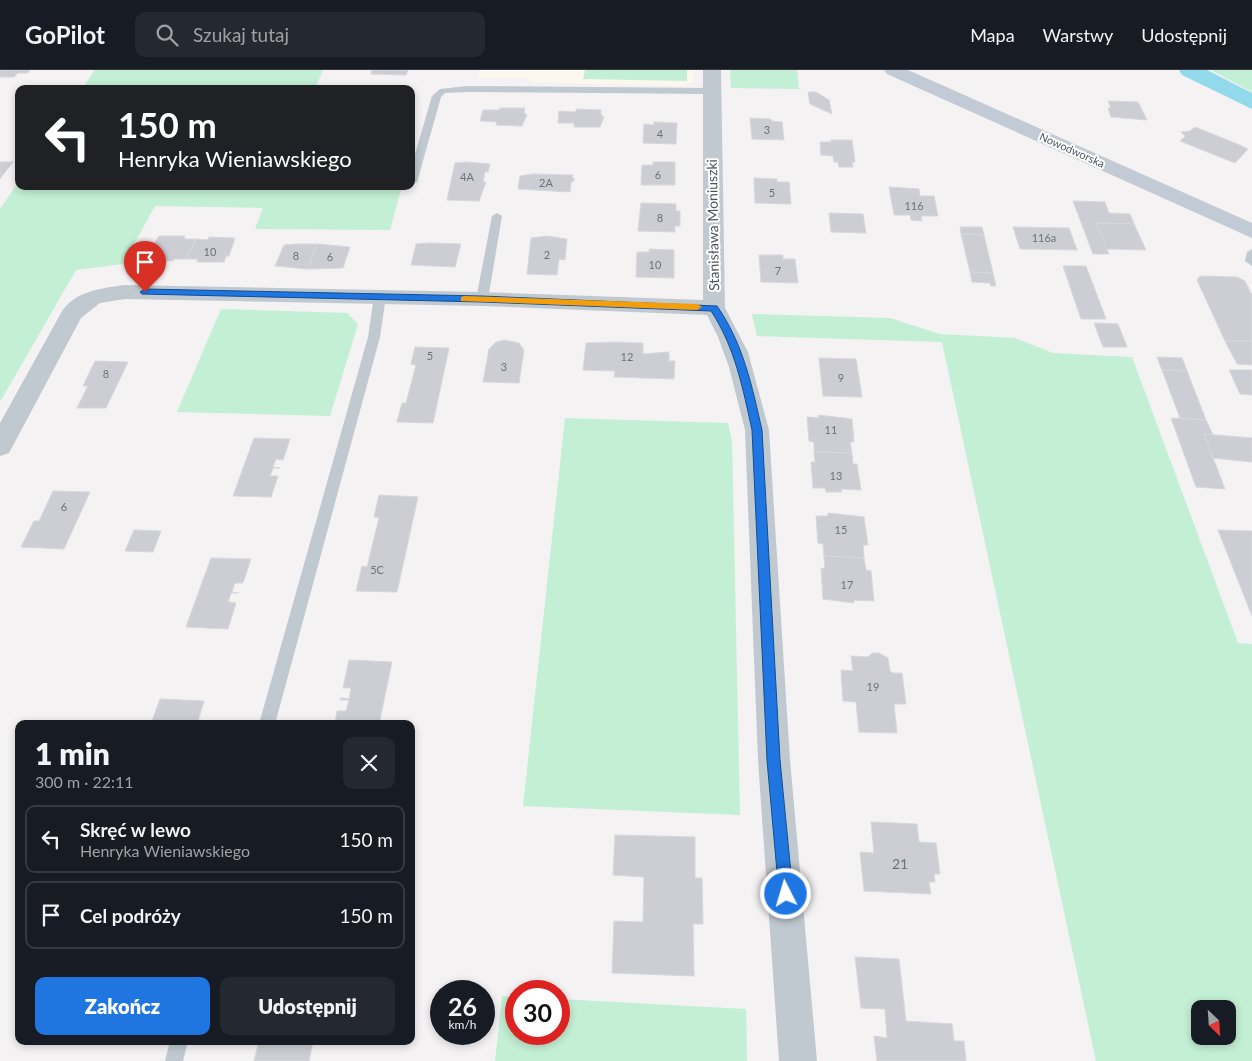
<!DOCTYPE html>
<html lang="pl">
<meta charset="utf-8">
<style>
body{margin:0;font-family:Lato,sans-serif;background:#242831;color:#f1f3f6;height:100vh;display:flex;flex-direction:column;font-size:19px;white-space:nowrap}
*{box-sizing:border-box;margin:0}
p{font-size:16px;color:#9ea1a6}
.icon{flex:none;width:28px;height:28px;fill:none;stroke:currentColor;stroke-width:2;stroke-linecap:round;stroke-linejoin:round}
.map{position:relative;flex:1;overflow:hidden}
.side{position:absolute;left:15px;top:650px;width:400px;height:325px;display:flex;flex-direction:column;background:#171b24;border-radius:10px;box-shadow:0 2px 8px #0003}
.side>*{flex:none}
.guide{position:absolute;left:15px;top:15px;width:400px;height:105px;border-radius:10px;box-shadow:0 2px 8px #0003;background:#202124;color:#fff;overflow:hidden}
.needle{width:32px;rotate:155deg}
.controls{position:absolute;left:1191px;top:930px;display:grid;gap:10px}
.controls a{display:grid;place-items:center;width:45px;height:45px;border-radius:10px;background:#171b24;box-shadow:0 2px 8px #0003;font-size:25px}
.speed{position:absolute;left:430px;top:910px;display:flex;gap:10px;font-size:25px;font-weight:700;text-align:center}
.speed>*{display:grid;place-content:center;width:65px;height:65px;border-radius:50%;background:#171b24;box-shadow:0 2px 8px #0003;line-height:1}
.speed small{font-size:12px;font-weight:400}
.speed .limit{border:8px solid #d22;background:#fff;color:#111}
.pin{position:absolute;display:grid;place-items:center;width:42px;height:42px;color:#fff;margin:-51px -21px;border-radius:50% 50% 50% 0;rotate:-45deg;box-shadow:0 0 5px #0007}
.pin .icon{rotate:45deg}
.me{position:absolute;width:55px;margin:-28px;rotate:355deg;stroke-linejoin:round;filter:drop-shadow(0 0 4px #0008)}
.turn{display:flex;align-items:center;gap:18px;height:105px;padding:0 20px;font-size:22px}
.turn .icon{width:65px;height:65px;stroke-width:2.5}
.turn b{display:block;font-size:35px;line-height:42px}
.round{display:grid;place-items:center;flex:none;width:52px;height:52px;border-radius:10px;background:#242831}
.head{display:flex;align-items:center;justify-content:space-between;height:85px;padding:0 20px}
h1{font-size:30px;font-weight:800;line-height:38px}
.button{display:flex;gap:10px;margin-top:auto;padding:10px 20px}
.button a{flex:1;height:58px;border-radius:10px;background:#1f76e1;color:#fff;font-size:20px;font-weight:800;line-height:58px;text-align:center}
.button a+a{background:#242831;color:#f1f3f6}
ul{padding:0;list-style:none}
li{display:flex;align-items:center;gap:15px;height:68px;margin:0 10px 8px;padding:0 10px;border:2px solid #363941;border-radius:10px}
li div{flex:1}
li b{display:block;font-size:19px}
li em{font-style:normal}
header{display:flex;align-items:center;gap:30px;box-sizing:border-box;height:70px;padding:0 25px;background:#171b24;border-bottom:1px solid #363941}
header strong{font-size:24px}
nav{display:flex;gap:28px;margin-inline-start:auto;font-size:18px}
.search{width:350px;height:45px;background:#242831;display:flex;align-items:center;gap:12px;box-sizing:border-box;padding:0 18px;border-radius:10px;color:#9ea1a6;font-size:19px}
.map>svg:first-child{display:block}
</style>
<header>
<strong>GoPilot</strong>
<div class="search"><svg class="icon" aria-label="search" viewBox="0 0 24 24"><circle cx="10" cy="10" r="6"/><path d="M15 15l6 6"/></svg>Szukaj tutaj</div>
<nav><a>Mapa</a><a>Warstwy</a><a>Udostępnij</a></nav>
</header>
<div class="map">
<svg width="1252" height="991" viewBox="0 0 1252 991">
<rect width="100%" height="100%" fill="#f4f2f2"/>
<polygon fill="#fcf8ee" points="480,0 694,0 694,11 684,16 533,12 528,9 478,8"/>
<g fill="#c3efd4" fill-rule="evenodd">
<polygon points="95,0 323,0 315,19 82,19"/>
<polygon points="585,0 687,0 687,11 583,9"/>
<polygon points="730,0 797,0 799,19 731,18"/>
<polygon points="1211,0 1252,0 1252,22"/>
<polygon points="19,111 19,116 402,116 390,160 255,159 263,138 155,136 123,194 76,200 0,332 0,139"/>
<polygon points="221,239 347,243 358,254 330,346 177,342"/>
<path d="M752 244 890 248 940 264 1015 268 1053 283 1132 287 1238 573 1252 574V991H1096L942 272 757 266ZM1200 939H1228V966H1200Z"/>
<polygon points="565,348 728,353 732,371 740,745 523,736"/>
<polygon points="502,926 516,927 516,964 559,964 559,929 746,939 747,991 495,991"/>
</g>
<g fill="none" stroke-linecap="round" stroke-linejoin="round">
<polygon fill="#92d9eb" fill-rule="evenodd" points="1179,0 1207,0 1252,23 1252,39 1182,5"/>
</g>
<g fill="#ccced4" stroke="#d6d8dd">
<polygon points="0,0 30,0 28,3 18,3 14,7 0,7"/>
<polygon points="372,0 408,0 406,5 371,4"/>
<polygon points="808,22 816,22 829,30 832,44 810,34"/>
<polygon points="1108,31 1138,32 1147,50 1111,47 1108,38 1111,38"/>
<polygon points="500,38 525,38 524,43 527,45 522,56 496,55 497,52 480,51 483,40 499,40"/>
<polygon points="576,39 601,40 601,45 604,47 600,57 574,57 574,53 558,53 559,41 576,42"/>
<polygon points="750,48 771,49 771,51 782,52 784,70 752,69"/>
<polygon points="654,52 677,53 676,74 643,73 644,54 654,55"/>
<polygon points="1195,57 1235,73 1248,79 1235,93 1180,71 1185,66 1181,62 1190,61"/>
<polygon points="831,70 852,70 855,92 852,92 853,97 839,97 838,92 834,92 833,86 821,85 820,72 831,72"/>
<polygon points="0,92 13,92 0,109"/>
<polygon points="466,92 490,94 488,102 485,102 483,112 486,112 479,131 447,130 455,93"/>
<polygon points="653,92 675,92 675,115 641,115 642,95 653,95"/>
<polygon points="533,104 573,105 572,108 575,109 571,113 570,122 518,119 520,106"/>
<polygon points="754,108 777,109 777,112 789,112 791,134 755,133"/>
<polygon points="889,117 919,119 920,126 934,126 938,146 921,146 922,151 911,150 910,145 894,145"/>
<polygon points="1073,131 1105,132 1109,143 1130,144 1134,154 1096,153 1109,184 1093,184"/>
<polygon points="641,133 676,134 676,141 680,141 680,156 675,156 675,162 638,161"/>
<polygon points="829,143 863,144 866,163 831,162"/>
<polygon points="1096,153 1134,154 1146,180 1107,179"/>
<polygon points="960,157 982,157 984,165 961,164"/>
<polygon points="1013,157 1069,158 1077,180 1020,179"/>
<polygon points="961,164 984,165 993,203 970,202"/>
<polygon points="159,166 185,166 184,169 196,169 186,189 174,189 173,191 146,190 150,184 148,184"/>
<polygon points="547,166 567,169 565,190 559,189 557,205 527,204 531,168"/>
<polygon points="209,167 235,168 229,186 226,186 224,192 197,192 198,189 186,189 196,169 208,170"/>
<polygon points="431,173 461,174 455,197 411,195 416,174"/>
<polygon points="297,174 317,174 308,199 275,196 284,175"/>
<polygon points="317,174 350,177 343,198 308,199"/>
<polygon points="649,179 674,180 674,208 636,207 637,182 649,182"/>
<polygon points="759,185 783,185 783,189 795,189 798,213 761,212"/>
<polygon points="1063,196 1086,196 1106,249 1081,249"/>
<polygon points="970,202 993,203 996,216 991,216 990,213 972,212"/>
<polygon points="1200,206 1237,207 1245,211 1252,225 1252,271 1225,271 1197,210"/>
<polygon points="1094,253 1118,254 1127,277 1103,277"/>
<polygon points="504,270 519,273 524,280 519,313 483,312 489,279 496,272"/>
<polygon points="1225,271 1252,271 1252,295 1237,294"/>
<polygon points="616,272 643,273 643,284 669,282 669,291 675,291 674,309 614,307 615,301 583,300 586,273"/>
<polygon points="415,277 449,278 433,353 397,352 402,333 406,333 416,295 411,294"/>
<polygon points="1157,287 1182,288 1187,301 1162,300"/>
<polygon points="819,288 856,289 862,327 823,326"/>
<polygon points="95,291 128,292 106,338 77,338 88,316 83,316"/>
<polygon points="1162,300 1187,301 1206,350 1180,348"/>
<polygon points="1229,300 1252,300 1252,325 1240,324"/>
<polygon points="818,345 852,349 854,372 850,372 852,383 814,382 814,372 809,371 807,347 819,348"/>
<polygon points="1171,348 1206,350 1213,365 1204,364 1225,419 1196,417"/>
<polygon points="1204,364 1252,368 1252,392 1213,388"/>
<polygon points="254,368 290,369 283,390 276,389 273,397 280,398 273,398 270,406 278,406 271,427 233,426"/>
<polygon points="814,382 852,383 853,394 857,394 861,420 841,419 842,422 826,422 825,418 813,418 811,392 815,392"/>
<polygon points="53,421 90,422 64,479 21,477 34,451 39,451"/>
<polygon points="379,425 418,427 397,522 356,521 362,496 367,497 379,448 374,447"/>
<polygon points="828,443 864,447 868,475 863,475 864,488 824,486 823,474 818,473 816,446 828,446"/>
<polygon points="134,460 161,461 153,482 125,481"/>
<polygon points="1218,460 1252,461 1252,546"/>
<polygon points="824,486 864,488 866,500 871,501 874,531 854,530 854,533 823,529 821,498 825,499"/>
<polygon points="211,488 251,489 243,513 235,513 232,522 239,523 231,523 228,532 236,533 228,559 186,557"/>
<polygon points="872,583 879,583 888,588 890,601 893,603 902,603 906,634 894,634 897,663 859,662 856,632 843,631 841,600 853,601 851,586 868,587"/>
<polygon points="349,590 392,592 379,654 335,654 337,641 346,641 349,630 340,630 341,628 349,629 351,618 343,618"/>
<polygon points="160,629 204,631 197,654 151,654"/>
<polygon points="871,752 917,754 919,772 936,773 940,804 934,804 935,812 929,812 931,824 864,821 860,782 874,783"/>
<polygon points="615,765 695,767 695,808 702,808 703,854 693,854 694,906 612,903 614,851 643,852 644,807 613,805"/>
<polygon points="855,887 899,889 906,951 952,954 954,971 964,971 966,991 877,991 874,966 887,968 885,939 861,938"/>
<polygon points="259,971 313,971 309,991 254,991"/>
</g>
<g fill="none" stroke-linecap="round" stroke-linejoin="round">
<g fill="#c0c9d0" fill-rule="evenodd">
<polygon points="467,16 711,18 715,21 711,24 467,22 445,23 441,27 417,112 411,115 411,98 432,26 440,19"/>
<polygon points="497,143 502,146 488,229 482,233 476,229 492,146"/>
<polygon points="1252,179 1252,196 1245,191 1247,182"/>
<polygon points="380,222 386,226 380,267 275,654 259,654 368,267 374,226"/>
<polygon points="170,971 188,971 183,991 165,991"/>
</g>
<path fill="#c0c9d0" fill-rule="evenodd" d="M703 0H721L725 238 748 282 769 360 790 690 817 991H779L758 690 745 360 729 297 718 267 707 245 482 236 125 229 100 233 81 248 9 383 0 386V353L61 243C74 221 102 218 125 215L482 222 703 230Z"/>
<polygon fill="#c1cad5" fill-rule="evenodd" points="884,0 908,0 1252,153 1252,168 887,4"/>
</g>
<path fill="#1f76e1" stroke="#144d92" d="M145 219 482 226 717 236C743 273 752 316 762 360L780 690 793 824 791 829 786 831 781 829 779 824 767 690 752 360C743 319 735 277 711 241L482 232 142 224 140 222Z"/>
<polygon fill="#f59e0b" points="464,226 697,234 702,237 697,240 461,231 461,227"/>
<g text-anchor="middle" stroke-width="4" stroke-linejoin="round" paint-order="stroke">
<g font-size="11" fill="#6a737c">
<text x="767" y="64">3</text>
<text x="660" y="68">4</text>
<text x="658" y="109">6</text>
<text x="467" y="111">4A</text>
<text x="546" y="117">2A</text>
<text x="772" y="127">5</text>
<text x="914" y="140">116</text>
<text x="660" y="152">8</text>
<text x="1044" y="172">116a</text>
<text x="210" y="186">10</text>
<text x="547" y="189">2</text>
<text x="296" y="190">8</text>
<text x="330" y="191">6</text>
<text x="655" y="199">10</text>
<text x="778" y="205">7</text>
<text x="430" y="290">5</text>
<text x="627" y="291">12</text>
<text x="504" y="301">3</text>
<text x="106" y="308">8</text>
<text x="841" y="312">9</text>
<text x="831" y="364">11</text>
<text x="836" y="410">13</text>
<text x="64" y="441">6</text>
<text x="841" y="464">15</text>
<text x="377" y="504">5C</text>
<text x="847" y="519">17</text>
<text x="873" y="621">19</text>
</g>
<g font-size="11" fill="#4a555f" stroke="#fff">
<text transform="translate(1072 80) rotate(24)" y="4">Nowodworska</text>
</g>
<g font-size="14" fill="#4a555f" stroke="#fff">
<text transform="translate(713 155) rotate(-91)" y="5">Stanisława Moniuszki</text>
</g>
<g font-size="14" fill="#6a737c">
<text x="900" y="799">21</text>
</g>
</g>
</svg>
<div class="controls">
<a><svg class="needle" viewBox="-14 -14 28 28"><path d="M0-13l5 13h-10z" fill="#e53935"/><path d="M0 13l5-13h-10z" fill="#9ea1a6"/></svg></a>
</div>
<div class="speed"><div>26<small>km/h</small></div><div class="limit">30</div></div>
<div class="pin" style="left:145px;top:222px;background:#d93025"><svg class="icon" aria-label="arrive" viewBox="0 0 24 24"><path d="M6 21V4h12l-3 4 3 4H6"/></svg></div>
<svg class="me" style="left:786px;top:824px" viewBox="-20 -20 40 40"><circle r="17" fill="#1f76e1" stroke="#fff" stroke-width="3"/><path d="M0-11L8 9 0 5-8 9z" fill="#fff"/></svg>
<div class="guide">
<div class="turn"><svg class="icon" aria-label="left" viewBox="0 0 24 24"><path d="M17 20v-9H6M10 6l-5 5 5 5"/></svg><div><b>150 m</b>Henryka Wieniawskiego</div></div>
</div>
<section class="side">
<div class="head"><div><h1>1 min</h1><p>300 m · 22:11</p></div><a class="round"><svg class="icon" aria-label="close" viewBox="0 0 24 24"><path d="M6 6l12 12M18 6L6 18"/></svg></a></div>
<ul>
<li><svg class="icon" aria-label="left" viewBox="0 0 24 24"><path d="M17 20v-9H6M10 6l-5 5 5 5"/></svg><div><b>Skręć w lewo</b><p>Henryka Wieniawskiego</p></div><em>150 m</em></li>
<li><svg class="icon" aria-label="arrive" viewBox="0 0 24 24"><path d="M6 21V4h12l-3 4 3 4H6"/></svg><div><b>Cel podróży</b></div><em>150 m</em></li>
</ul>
<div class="button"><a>Zakończ</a><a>Udostępnij</a></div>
</section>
</div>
